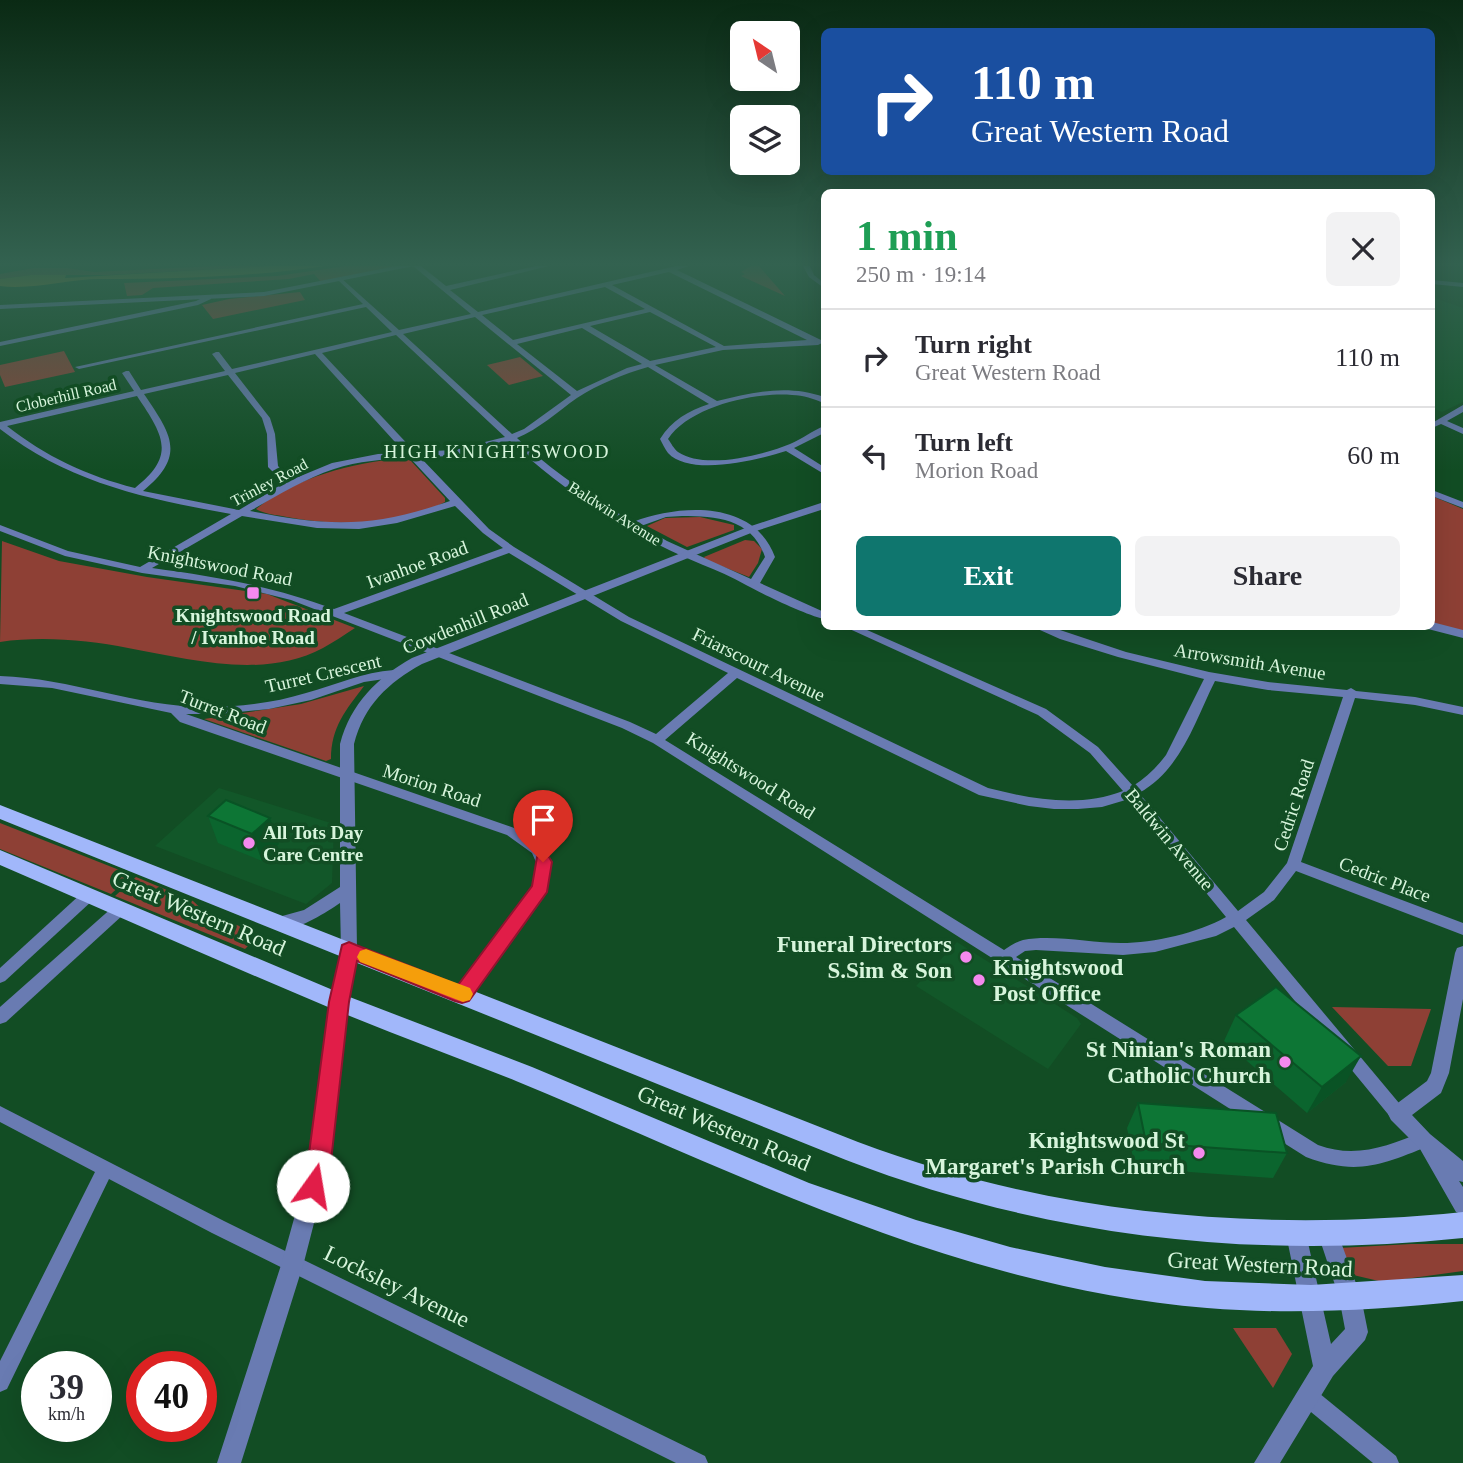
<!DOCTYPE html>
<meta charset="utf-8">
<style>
body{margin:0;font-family:"Times New Roman",serif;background:#f2f2f3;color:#2b2b33;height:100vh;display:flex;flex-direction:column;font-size:26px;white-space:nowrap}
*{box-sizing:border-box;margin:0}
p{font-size:23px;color:#7c7c81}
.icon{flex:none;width:38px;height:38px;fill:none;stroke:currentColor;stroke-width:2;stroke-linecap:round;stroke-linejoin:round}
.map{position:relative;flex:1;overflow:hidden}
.panel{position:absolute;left:821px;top:189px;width:614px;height:441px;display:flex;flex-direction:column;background:#fff;border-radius:10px;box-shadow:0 7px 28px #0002}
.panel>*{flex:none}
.top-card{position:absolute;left:821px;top:28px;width:614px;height:147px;border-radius:10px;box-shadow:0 7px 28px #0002;background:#1a4fa0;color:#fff;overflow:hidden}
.needle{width:46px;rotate:325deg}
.buttons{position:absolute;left:730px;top:21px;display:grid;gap:14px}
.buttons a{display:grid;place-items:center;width:70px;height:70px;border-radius:10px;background:#fff;box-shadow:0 7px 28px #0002;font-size:35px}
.speed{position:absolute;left:21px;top:1351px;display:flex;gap:14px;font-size:35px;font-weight:700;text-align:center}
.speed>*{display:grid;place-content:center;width:91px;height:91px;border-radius:50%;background:#fff;box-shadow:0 7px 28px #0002;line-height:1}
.speed small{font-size:18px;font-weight:400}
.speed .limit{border:10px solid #d22;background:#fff;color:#111}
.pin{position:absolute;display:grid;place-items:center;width:60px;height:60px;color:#fff;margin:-72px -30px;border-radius:50% 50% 50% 0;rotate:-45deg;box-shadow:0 0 7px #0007}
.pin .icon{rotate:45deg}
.me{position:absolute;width:77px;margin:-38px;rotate:13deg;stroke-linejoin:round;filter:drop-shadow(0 0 5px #0008)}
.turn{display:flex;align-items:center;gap:24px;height:147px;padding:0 35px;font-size:32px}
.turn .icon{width:91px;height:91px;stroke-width:2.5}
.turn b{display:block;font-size:49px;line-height:60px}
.round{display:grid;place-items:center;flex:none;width:74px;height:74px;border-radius:10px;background:#f2f2f3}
.summary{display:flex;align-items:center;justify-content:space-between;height:119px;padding:0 35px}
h1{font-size:42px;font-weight:700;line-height:52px;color:#1e9e55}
.button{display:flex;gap:14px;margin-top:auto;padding:14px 35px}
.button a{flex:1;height:80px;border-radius:10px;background:#0f766e;color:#fff;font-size:28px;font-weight:700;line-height:80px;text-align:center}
.button a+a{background:#f2f2f3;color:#2b2b33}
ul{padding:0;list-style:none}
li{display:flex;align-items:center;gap:21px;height:98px;padding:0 35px;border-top:2px solid #e1e1e2}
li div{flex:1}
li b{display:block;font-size:26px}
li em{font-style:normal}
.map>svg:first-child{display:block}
</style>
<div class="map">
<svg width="1463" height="1463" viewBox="0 0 1463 1463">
<rect width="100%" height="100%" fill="#124d24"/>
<g fill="#125729">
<polygon points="1432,297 1463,308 1463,402 1442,412 1432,408"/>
<polygon points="219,788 334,824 332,883 306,904 155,846"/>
<polygon points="957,942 1077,1018 1081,1024 1048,1069 916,986"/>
</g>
<g fill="#8e4035">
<polygon points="215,266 271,266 107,275 31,275 0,279 0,274 34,268 67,268 94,272"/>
<polygon points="346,266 397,266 321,282 314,274 289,279 153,288 142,295 127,296 124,283 277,276"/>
<polygon points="751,266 759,266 785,296 741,276 745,274 741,272"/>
<polygon points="300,292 305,300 213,319 202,305 229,299"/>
<polygon points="64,351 75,372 5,387 0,375 0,365"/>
<polygon points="520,357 543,376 509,385 487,365"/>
<path d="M402 458 411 461 445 498V502C399 527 337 526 287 517 277 515 264 514 256 509 298 476 350 464 402 458Z"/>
<polygon points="1432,496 1463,509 1463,631 1432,623"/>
<polygon points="700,517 734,525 734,530 687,547 647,526 665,518"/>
<polygon points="745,540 754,541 762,549 758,563 749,577 706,560 704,557"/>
<path d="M2 541 59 561 147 577 267 594 355 628C344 635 334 642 323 648 263 680 190 659 128 648 88 640 41 636 0 642Z"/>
<path d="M364 686C346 710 331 727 331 759L326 761 204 719 301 704Z"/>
<polygon points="0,823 132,875 111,894 0,849"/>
<polygon points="136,877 193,901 206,913 260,934 245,949 115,896"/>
<polygon points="1332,1007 1431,1009 1411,1066 1388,1066"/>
<polygon points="1411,1244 1463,1244 1463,1271 1383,1282 1349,1274 1339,1248"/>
<polygon points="1233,1328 1276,1328 1292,1354 1273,1388"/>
</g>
<path fill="#9c7f2b" d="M271 266H325C251 277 172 279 101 279 67 279 34 290 0 286V279L31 275H66L65 278Z"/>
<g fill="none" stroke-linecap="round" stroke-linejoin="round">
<g fill="#697bb2" fill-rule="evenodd">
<path d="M413 266H421L446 286 536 266H549L450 290 478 312 676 266H689L677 270 821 340 822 343 818 345 723 350 655 365 717 401C753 392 788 384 824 397V403C813 399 804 395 792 395 755 392 690 406 668 439 671 443 674 449 678 452 704 470 763 455 790 444 802 439 812 431 824 426V433L794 448 824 467V474L786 451C759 460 690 477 668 453 665 449 662 443 660 439 672 420 688 411 709 404L648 367C624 374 598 384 577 398 557 412 539 429 517 438 552 471 592 498 633 522 681 504 754 500 775 557L760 583 824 612V619C804 614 765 595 746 585 718 569 687 560 659 545 605 517 554 483 510 441L453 456 420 457 489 529 514 547 629 617 988 788C1031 799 1080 808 1123 791L1090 753 1038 715 843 626H858L1046 709 1098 747 1133 786C1146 778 1157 767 1166 755L1204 679 1118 657 1060 639 1031 626H1048L1126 652 1209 672 1268 682 1347 690 1351 688 1356 691 1415 697 1463 707V715L1415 705 1355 698 1301 862 1463 923V935L1296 871 1274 900 1246 920 1404 1109 1406 1114 1404 1119 1398 1122 1392 1119 1234 927 1216 936 1155 952 1123 955 1036 950 1025 951 1016 957 1318 1145C1356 1159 1387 1146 1423 1132L1429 1134 1432 1140 1429 1146C1381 1165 1357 1176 1306 1157L653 743 622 728 291 600 235 586 142 573 65 556 0 531V525L68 551 140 567 231 514C147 499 69 483 0 429V422L134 391 122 373 126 371H129L141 390 225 371 212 354 216 352H219L232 369 392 332 366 307 79 369 75 367 363 304 339 281 338 280 341 278 399 330 471 314ZM669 272 807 340 724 346 612 285ZM605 287 645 309 513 340 482 315ZM650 312 716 347 650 361 590 326ZM475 317 571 395 524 429 512 434 403 334ZM582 328 642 364 627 368 577 391 517 344ZM396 335 505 437 453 450 415 452 322 353ZM315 354 405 453 378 454 332 463 291 480 278 466 275 434 270 418 235 373ZM228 375 262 418 267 434 268 467 284 483 239 510 143 491C187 455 171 434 144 394ZM137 396C163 435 177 455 135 488 87 476 45 456 7 426ZM410 458 450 501C372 528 330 527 250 511 277 496 304 479 334 469 358 461 385 459 410 458ZM455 506 483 533 503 548 334 609C272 586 217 577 152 568L242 516 317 528 359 529 397 523ZM682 516C717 516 752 519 765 557L751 579 667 541 641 526 666 517ZM509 553 621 621 728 673 656 734 630 722 344 613ZM737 678 979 795 1029 806 1054 809H1078L1102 807 1129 799 1226 917C1198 933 1154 943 1121 943 1090 943 1053 934 1023 940 1016 942 1010 946 1004 950L665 740ZM1215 681 1268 690 1343 697 1287 863 1264 892 1238 911 1139 793C1181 770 1195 721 1215 681Z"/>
<polygon points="803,266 810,266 814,275 824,283 824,288 809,277"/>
<polygon points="1432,280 1463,283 1463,287 1432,284"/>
<polygon points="208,295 211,295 211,299 198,305 0,346 0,342 196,301"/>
<polygon points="1463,405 1463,412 1447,421 1463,428 1463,434 1441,424 1432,428 1432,423"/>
<polygon points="1432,490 1463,502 1463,508 1432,496"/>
<path d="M394 670 400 674 398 677 364 682 311 700 269 709 218 714H186L517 829 544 850 550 862 547 888 467 999 462 1001 457 999 454 995 457 991 533 887 536 862 532 853 507 835 180 722 171 713 52 688 0 684V676C71 678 136 707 206 707 239 707 274 703 306 693 336 685 363 672 394 670Z"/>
<polygon points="88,891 93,892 95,896 93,900 5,981 0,983 0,968 83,892"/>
<polygon points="119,904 124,906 126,910 124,914 6,1022 0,1024 0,1007 114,906"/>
<polygon points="0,1106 224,1221 705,1456 708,1463 676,1463 212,1233 109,1179 7,1389 0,1392 0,1361 95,1172 0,1122"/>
<polygon points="1307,1386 1314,1389 1396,1456 1399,1463 1373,1463 1300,1403 1297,1396 1300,1389"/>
</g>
<g fill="#697bb2" fill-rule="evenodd">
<polygon points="396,266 414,266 264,296 0,309 0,305 264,292"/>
<path d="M824 502V509L756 531 422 664C388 683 364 705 354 744L357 950 348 1002 330 1161 304 1262 241 1463H217L282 1262 310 1161 330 1002 341 950 340 903C325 913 294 934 275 928L273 923 275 918 304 910 340 887V744C351 703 377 678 412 658L748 527Z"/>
<polygon points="1432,622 1463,630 1463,638 1428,629 1426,626 1432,626"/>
<polygon points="1463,946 1463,999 1449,1073 1441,1093 1412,1115 1430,1134 1463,1161 1463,1182 1459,1181 1463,1187 1463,1215 1456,1212 1420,1149 1391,1120 1388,1114 1391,1108 1427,1081 1431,1073 1455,953 1457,948"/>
<polygon points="1296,1224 1303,1227 1306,1234 1331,1344 1345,1329 1339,1297 1318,1234 1321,1227 1328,1224 1335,1227 1338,1234 1361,1297 1368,1332 1365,1340 1333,1376 1280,1463 1254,1463 1313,1366 1286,1234 1289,1227"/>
</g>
<g fill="#a1b7fa" fill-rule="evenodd">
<path d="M0 805 858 1142C1052 1215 1258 1233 1463 1212V1238C1250 1260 1046 1237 846 1160L0 819Z"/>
<path d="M0 850 347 996 532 1067 809 1183 916 1220 1010 1247 1105 1267 1205 1281 1311 1285 1463 1275V1301C1377 1310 1293 1315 1207 1308 957 1287 743 1175 516 1081 454 1056 390 1033 328 1007 218 961 109 912 0 865Z"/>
</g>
</g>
<g fill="#0b652e">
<polygon points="208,816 270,818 279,844 262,861 218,843"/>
<polygon points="1236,1015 1346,1082 1307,1113 1224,1041"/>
<polygon points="1138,1103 1287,1153 1273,1178 1135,1168 1127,1128"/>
</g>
<g fill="#095325">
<polygon points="270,818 279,844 262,861 252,834"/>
<polygon points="1361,1056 1346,1082 1307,1113 1322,1087"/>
</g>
<g fill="#0d7635" stroke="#095325" stroke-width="2">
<polygon points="226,800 270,818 252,834 208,816"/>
<polygon points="1276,987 1361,1056 1322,1087 1236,1015"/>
<polygon points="1138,1103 1276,1113 1287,1153 1146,1143"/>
</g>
<linearGradient id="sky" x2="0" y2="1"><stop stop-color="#0a2a14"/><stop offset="0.56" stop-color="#336250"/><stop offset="1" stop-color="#336250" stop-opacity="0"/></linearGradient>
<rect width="1463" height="471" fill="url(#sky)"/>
<polygon fill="#e11d48" stroke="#92132f" stroke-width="2" points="543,855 549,857 552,862 547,892 469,1001 462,1003 455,1001 357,961 349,1002 331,1161 321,1194 313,1197 305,1194 302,1186 308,1161 329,1002 342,945 349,942 356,945 458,985 532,886 537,857"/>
<polygon fill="#f59e0b" points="366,949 470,988 473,994 470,1000 463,1002 360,962 357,957 360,951"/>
<g fill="#f589ee" stroke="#124d24" stroke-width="2.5">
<rect x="246" y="586" width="14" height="14" rx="3.5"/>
<circle cx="249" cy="843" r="7"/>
<circle cx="966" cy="957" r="7"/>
<circle cx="979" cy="980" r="7"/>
<circle cx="1285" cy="1062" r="7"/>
<circle cx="1199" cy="1153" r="7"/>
</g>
<g text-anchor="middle" stroke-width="7" stroke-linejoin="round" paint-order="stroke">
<g font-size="16" fill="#d7f5dc" stroke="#124d24">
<text transform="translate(66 395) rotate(-13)" y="6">Cloberhill Road</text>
<text transform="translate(269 482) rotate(-28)" y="6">Trinley Road</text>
<text transform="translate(615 513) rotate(32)" y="6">Baldwin Avenue</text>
</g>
<g font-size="19" letter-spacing="2" fill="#d7f5dc" stroke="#124d24">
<text x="497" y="458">HIGH KNIGHTSWOOD</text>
</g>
<g font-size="19" fill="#d7f5dc" stroke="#124d24">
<text transform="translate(417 564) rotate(-20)" y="7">Ivanhoe Road</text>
<text transform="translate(220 565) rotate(11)" y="7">Knightswood Road</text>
<text transform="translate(465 623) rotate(-22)" y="7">Cowdenhill Road</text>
<text transform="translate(1250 661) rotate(9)" y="7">Arrowsmith Avenue</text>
<text transform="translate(759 664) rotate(26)" y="7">Friarscourt Avenue</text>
<text transform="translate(323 673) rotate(-13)" y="7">Turret Crescent</text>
<text transform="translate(223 711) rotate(21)" y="7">Turret Road</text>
<text transform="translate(751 775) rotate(32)" y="7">Knightswood Road</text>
<text transform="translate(432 785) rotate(18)" y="7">Morion Road</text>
<text transform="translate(1293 805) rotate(-72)" y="7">Cedric Road</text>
<text transform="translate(1170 839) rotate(50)" y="7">Baldwin Avenue</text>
<text transform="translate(1385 879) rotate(21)" y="7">Cedric Place</text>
</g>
<g font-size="19" font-weight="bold" fill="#d7f5dc" stroke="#124d24">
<text x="253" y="622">Knightswood Road<tspan x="253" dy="22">/ Ivanhoe Road</tspan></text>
<text x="263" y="839" text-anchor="start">All Tots Day<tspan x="263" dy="22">Care Centre</tspan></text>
</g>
<g font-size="23" fill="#d7f5dc" stroke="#124d24">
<text transform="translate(199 913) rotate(23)" y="8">Great Western Road</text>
<text transform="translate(724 1128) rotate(23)" y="8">Great Western Road</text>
<text transform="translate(1260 1264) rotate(3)" y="8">Great Western Road</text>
<text transform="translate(397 1286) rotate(26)" y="8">Locksley Avenue</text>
</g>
<g font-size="23" font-weight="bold" fill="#d7f5dc" stroke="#124d24" text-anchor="end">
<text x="952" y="952">Funeral Directors<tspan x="952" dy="26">S.Sim &amp; Son</tspan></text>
<text x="993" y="975" text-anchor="start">Knightswood<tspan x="993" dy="26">Post Office</tspan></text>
<text x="1271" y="1057">St Ninian's Roman<tspan x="1271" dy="26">Catholic Church</tspan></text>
<text x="1185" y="1148">Knightswood St<tspan x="1185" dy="26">Margaret's Parish Church</tspan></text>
</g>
</g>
</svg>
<div class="buttons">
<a><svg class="needle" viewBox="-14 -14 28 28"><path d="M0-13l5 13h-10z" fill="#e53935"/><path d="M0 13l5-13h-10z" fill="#7c7c81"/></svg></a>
<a><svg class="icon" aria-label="layers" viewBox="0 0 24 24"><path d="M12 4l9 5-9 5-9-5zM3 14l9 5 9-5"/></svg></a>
</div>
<div class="speed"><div>39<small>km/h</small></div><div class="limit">40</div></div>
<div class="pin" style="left:543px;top:862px;background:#d93025"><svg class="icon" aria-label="arrive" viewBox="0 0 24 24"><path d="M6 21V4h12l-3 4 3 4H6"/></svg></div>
<svg class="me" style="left:313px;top:1186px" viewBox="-20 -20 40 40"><circle r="19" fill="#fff"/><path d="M0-13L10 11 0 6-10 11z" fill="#e11d48"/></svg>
<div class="top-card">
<div class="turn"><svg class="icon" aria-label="right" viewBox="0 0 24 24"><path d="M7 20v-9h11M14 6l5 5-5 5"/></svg><div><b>110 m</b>Great Western Road</div></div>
</div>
<section class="panel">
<div class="summary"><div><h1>1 min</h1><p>250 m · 19:14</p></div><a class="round"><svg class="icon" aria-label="close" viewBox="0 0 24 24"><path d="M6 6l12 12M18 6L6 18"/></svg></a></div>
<ul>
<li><svg class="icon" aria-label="right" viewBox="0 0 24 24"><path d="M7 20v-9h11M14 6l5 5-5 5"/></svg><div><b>Turn right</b><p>Great Western Road</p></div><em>110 m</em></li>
<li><svg class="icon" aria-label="left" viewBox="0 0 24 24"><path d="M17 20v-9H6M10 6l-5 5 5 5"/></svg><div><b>Turn left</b><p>Morion Road</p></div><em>60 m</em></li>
</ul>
<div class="button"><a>Exit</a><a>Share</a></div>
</section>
</div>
